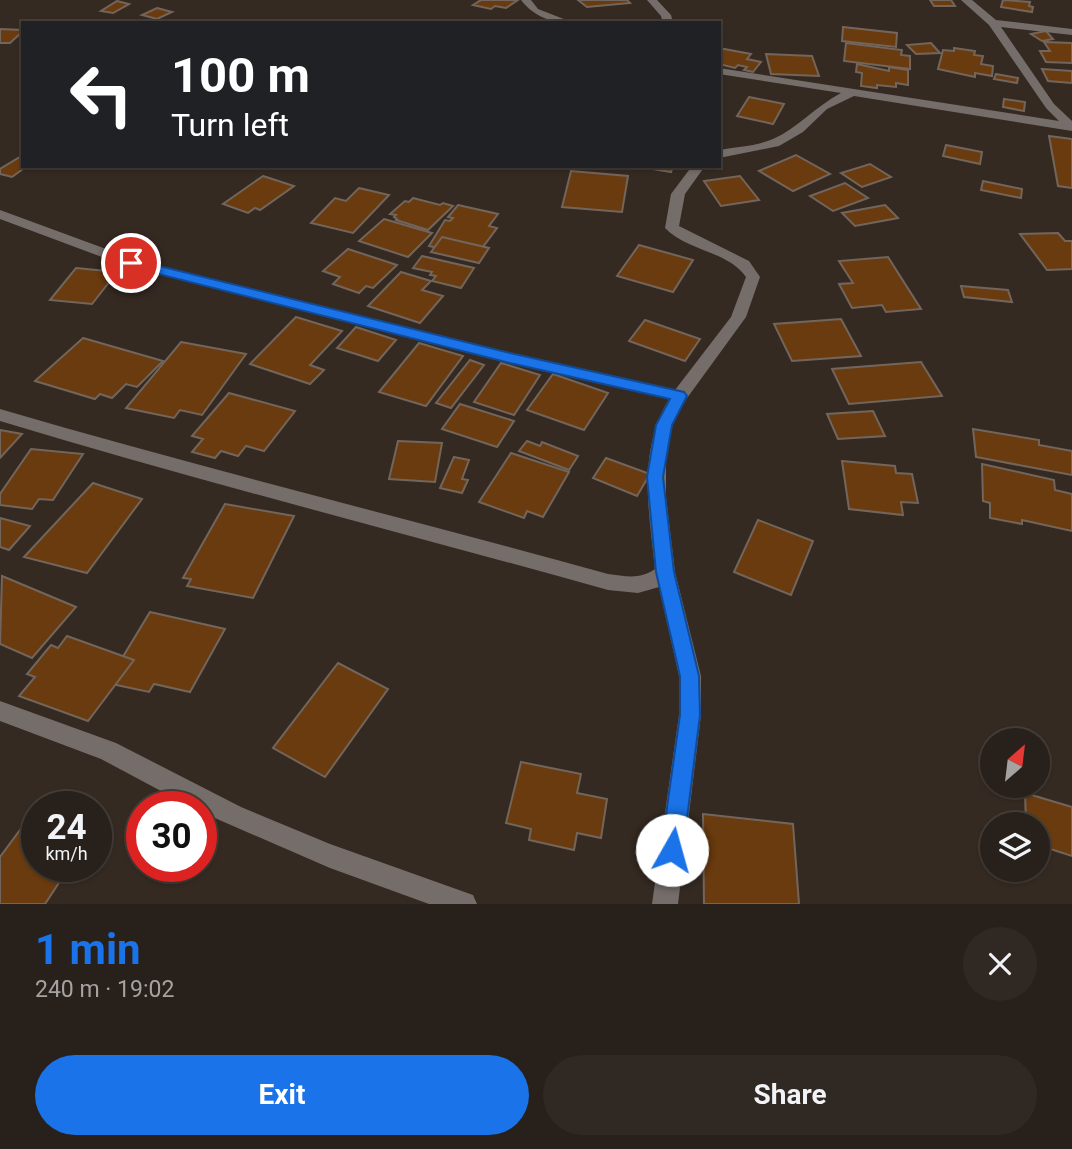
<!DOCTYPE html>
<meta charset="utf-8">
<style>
body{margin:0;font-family:Roboto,sans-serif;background:#302823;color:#f1f3f6;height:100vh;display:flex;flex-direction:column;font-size:26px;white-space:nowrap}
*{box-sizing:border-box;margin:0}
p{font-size:23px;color:#a5a3a2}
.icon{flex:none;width:38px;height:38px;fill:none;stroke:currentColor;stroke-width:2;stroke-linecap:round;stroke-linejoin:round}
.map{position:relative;height:904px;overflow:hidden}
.panel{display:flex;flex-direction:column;background:#28201a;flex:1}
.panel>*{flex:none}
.guide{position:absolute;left:21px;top:21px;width:700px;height:147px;border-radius:0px;box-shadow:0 2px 5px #0004,0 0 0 2px #443e39;background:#202124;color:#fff;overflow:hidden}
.needle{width:46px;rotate:28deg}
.controls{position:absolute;left:980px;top:728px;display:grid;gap:14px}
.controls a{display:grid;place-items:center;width:70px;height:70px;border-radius:50%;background:#28201a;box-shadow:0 2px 5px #0004,0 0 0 2px #443e39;font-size:35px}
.speed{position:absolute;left:21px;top:791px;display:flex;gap:14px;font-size:35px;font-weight:700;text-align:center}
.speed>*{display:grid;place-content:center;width:91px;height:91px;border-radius:50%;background:#28201a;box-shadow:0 2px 5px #0004,0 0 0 2px #443e39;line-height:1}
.speed small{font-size:18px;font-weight:400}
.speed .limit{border:10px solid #d22;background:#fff;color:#111}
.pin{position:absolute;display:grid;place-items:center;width:60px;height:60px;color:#fff;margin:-30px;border:4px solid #fff;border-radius:50%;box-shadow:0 2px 7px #0007}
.me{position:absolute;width:77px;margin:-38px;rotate:7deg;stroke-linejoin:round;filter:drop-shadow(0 0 5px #0008)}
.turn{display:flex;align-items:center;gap:24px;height:147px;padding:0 35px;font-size:32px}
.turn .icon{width:91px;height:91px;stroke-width:2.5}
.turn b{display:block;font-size:49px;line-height:60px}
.round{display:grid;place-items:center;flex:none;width:74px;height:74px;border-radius:37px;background:#302823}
.summary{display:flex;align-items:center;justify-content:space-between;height:119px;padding:0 35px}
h1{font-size:42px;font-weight:700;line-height:52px;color:#1a73e8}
.action{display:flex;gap:14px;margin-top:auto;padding:14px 35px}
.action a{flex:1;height:80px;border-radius:42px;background:#1a73e8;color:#fff;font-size:28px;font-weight:700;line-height:80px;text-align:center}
.action a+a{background:#302823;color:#f1f3f6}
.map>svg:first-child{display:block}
</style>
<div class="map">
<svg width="1072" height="904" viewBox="0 0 1072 904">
<rect width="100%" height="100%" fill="#352a22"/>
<g fill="#6a3b0e" stroke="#72655c" stroke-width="2">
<polygon points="481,0 480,0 518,0 506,8 495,6 491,9 473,5"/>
<polygon points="578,0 627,0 630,3 587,7"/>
<polygon points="930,0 951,0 955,6 934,6"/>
<polygon points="1003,0 1030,2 1029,6 1033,7 1032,12 1001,7"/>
<polygon points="117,1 129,4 113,13 101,11"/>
<polygon points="157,8 172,12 157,19 142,15"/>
<polygon points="843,27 897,33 896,47 842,41"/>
<polygon points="0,29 23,30 23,31 10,43 0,43"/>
<polygon points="1046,31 1053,39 1042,41 1031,34"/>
<polygon points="1044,42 1072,43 1072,63 1046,62 1040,51 1050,51"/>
<polygon points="846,43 902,50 901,55 910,56 910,69 844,61"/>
<polygon points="931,43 940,53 916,54 907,45"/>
<polygon points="719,48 751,54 747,59 761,62 753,72 744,70 747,67 738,65 735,68 719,64"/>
<polygon points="954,48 975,51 974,55 983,56 981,64 993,66 992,76 975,73 975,77 938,69 943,50 954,51"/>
<polygon points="766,54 812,56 819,76 771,74"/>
<polygon points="857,64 889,71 889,67 908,70 908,85 896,83 896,87 877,85 877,88 861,86 862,73 856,72"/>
<polygon points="1042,69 1072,71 1072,83 1048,81"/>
<polygon points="996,74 1018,78 1017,83 994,79"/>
<polygon points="749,97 784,104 773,124 737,116"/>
<polygon points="1004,99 1025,102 1024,111 1003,107"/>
<polygon points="1049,136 1072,139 1072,188 1058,186"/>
<polygon points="946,145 982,152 980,164 943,156"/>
<polygon points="23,155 23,166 27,166 12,177 0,174 0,169"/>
<polygon points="796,155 830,174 793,191 759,171"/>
<polygon points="870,164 891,177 862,187 841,173"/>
<polygon points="635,166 673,166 671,172"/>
<polygon points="571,171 628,176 622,212 562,207"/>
<polygon points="263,176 294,186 260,210 255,208 248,213 223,204"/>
<polygon points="740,176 759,200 721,206 704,181"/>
<polygon points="983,181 1022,189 1021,198 981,190"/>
<polygon points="845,183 868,198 833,211 810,196"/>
<polygon points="359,188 389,195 353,233 311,223 335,198 346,201"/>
<polygon points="413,198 440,205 443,203 453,206 428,230 396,220 397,219 394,217 396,215 390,214 405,201 409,202"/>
<polygon points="458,205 498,214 489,226 497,228 479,252 453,245 448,250 429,246 445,220 450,221 453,218 448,217"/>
<polygon points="885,205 898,218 855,226 842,213"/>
<polygon points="384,219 432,233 408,257 359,241"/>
<polygon points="1058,233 1065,241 1072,241 1072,269 1047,270 1020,234"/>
<polygon points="442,237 489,248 479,263 431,252"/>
<polygon points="639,245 693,260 673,292 617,276"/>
<polygon points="348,249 397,265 373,288 366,286 359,293 333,284 340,277 323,271"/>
<polygon points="422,256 474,268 461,288 432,281 436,276 430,275 432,272 413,268"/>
<polygon points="888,257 921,309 886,312 882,305 852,308 839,284 853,283 839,261"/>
<polygon points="76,268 117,272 92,304 50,300"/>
<polygon points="401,272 431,281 422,290 443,296 420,323 368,306"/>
<polygon points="961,286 1008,290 1012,302 964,297"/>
<polygon points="296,317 342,331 310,365 324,370 310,384 250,364"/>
<polygon points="841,319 861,356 792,361 774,324"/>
<polygon points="645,320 700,339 685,361 629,341"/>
<polygon points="356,327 396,340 378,361 337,348"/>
<polygon points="83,338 163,361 137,387 126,384 112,398 100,394 95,399 35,381"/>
<polygon points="181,342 246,354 202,415 180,410 174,418 126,408"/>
<polygon points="419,343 463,356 426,406 379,392"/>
<polygon points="470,360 484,365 451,408 436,403"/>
<polygon points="921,362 942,396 849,404 832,369"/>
<polygon points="501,363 540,375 514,415 474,402"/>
<polygon points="553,374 608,393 584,430 527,410"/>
<polygon points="229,393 295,411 264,451 246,446 238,456 221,451 215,458 192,452 203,439 192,436"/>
<polygon points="460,404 514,421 497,447 442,429"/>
<polygon points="873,411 885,436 838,439 827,414"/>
<polygon points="973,429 1039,440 1039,445 1072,451 1072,475 976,457"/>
<polygon points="0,430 22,434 0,458"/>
<polygon points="398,441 442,443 435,482 389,479"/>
<polygon points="527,441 540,446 542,442 578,456 569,470 519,451"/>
<polygon points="31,449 83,454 53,500 39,499 32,509 0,505 0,494"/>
<polygon points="511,453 569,472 543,517 527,511 524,518 479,502"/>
<polygon points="454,457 469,460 462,479 468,480 462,493 440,488"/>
<polygon points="606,458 650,474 637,496 593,478"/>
<polygon points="842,461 895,466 896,473 912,474 918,503 901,502 903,515 849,509"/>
<polygon points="982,464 1054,480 1055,490 1072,494 1072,531 1022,520 1022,524 990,518 990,503 983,501"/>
<polygon points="93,483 142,499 87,573 24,557"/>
<polygon points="225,504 294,516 253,598 187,586 191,579 183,578"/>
<polygon points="0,518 30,526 9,550 0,547"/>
<polygon points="758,520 813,541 791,595 734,572"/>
<polygon points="2,576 76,607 32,658 0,644"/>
<polygon points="150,612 225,629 190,692 154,684 149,692 107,683"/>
<polygon points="67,636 134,660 88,721 19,696 35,677 27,674 51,645 58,648"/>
<polygon points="338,663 388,689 325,777 273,748"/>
<polygon points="521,762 581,774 577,793 607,799 601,838 577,833 574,850 529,840 531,829 506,823"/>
<polygon points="1025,793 1072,807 1072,856 1038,845 1038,824 1026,824"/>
<polygon points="46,795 73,807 37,807"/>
<polygon points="37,807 37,866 70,866 45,904 0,904 0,857"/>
<polygon points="703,814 793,824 799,904 704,904"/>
</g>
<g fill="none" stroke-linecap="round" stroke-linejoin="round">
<g fill="#746d6a" fill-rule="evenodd">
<path d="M521 0H531L538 9 574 23C552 23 534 17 521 0Z"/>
<polygon points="647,0 657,0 671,15 673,23 663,23 661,16"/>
<path d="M961 0H972L996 20 1072 29V35L1001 27 1054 104 1072 121V131L854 96 827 109 803 132 779 146 719 158V150C736 147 757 146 773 139 798 128 816 106 841 93L719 74V68L1059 121 1046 108 989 25Z"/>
<path d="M692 166H705L685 194 679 226 749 261 760 277 746 317 682 405 673 423 666 458V497L675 572 701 676V715L678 904H652L679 715V676L659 587 638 593 608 590C405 533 201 482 0 421V409C202 468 405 518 608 574 625 576 640 580 655 569 649 511 637 452 669 399L510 363 126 266 0 219V210L136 260 510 353 675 390 731 317 746 277C728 251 687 251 665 228L671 194Z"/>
<polygon points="0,701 116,743 241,807 330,844 473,895 477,904 429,904 330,868 201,812 201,807 191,807 101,759 0,721"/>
</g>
</g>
<polygon fill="#1a73e8" stroke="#114b97" stroke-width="2" points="131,259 510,353 684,392 687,396 672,425 663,477 674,572 699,676 700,715 683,850 680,858 672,861 664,858 661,850 680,715 680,676 656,572 647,477 656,425 670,399 510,363 127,266 125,263"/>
</svg>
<div class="controls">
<a><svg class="needle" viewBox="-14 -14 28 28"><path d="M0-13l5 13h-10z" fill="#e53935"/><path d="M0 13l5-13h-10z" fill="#a5a3a2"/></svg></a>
<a><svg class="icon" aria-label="layers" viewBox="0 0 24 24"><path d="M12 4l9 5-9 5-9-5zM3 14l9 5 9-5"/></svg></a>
</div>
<div class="speed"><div>24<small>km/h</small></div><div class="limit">30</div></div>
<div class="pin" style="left:131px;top:263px;background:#d93025"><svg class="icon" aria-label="arrive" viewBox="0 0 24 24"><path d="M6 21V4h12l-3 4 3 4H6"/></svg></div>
<svg class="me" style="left:672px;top:850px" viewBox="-20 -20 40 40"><circle r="19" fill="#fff"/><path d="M0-13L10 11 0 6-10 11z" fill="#1a73e8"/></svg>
<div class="guide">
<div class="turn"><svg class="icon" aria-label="left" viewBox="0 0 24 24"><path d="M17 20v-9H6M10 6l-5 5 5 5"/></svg><div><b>100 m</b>Turn left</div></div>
</div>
</div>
<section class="panel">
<div class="summary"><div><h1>1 min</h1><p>240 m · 19:02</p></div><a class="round"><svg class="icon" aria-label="close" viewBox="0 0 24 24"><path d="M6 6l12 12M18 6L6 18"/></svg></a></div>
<div class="action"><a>Exit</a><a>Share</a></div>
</section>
